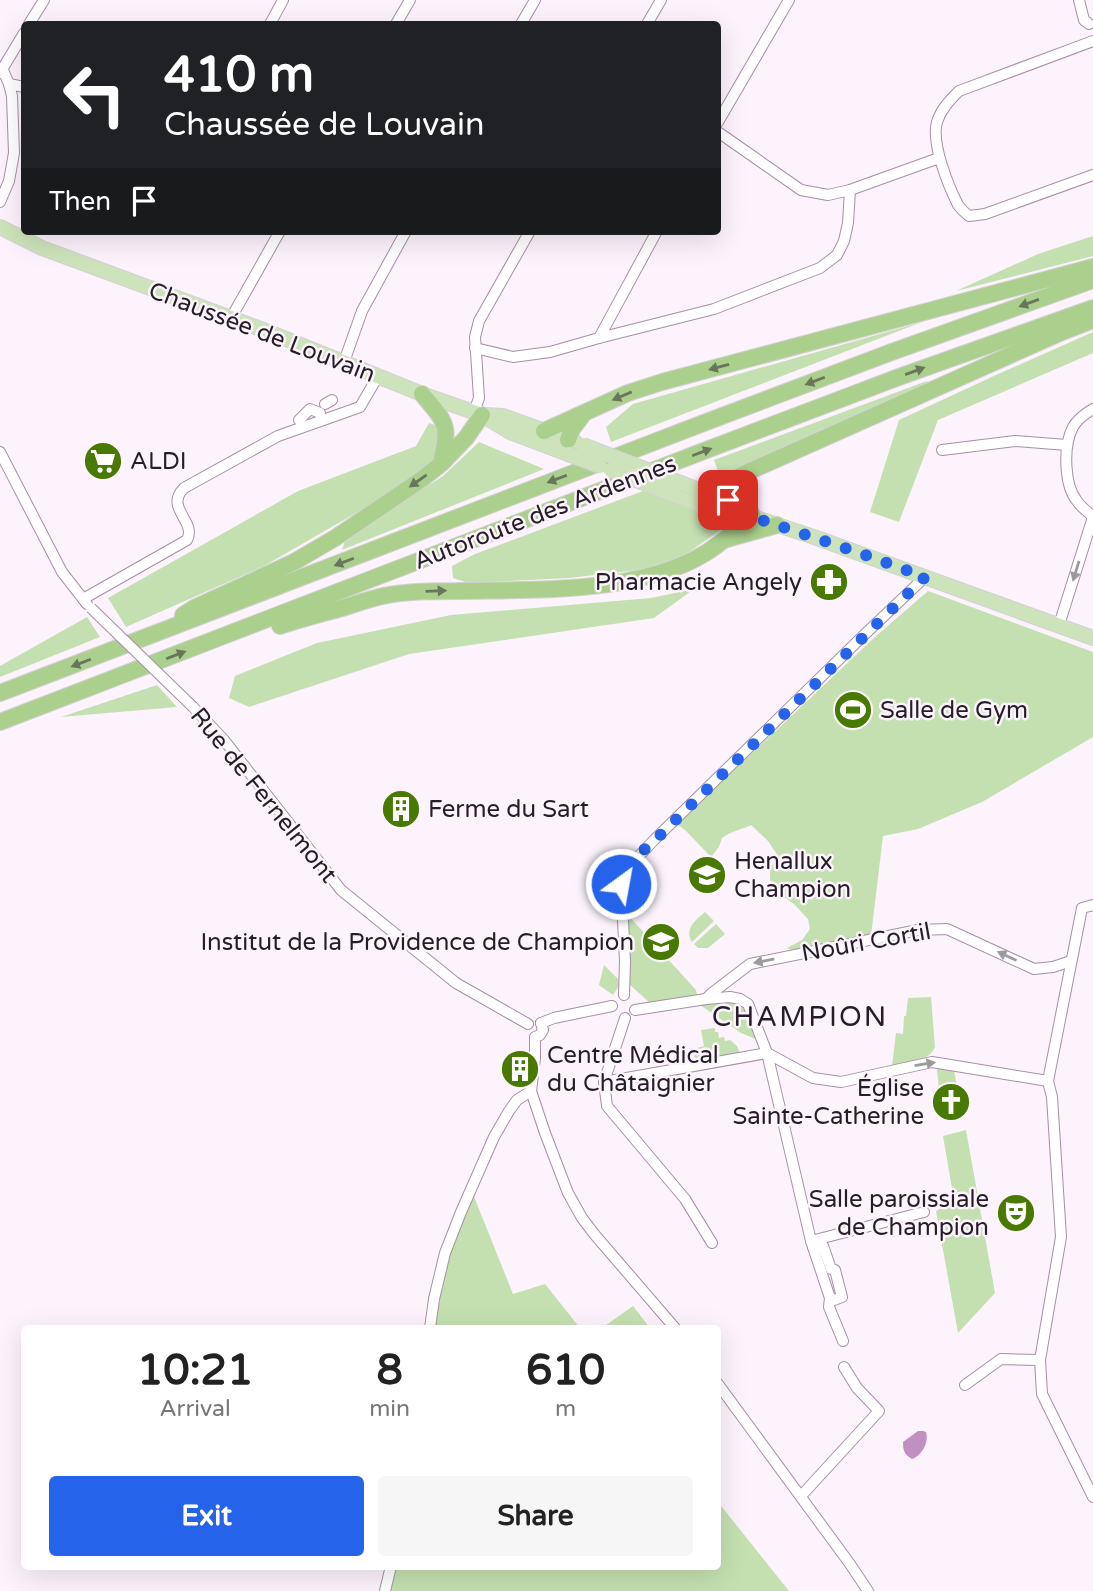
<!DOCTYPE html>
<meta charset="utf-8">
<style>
body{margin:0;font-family:"Varela Round",sans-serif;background:#f6f6f6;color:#222;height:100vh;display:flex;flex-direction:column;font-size:26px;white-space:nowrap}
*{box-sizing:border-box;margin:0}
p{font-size:23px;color:#767676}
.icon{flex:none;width:38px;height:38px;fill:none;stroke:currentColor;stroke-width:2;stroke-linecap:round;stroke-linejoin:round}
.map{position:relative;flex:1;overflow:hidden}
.drawer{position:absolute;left:21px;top:1325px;width:700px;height:245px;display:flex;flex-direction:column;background:#fff;border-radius:7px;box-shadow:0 7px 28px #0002}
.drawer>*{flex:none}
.guide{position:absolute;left:21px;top:21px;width:700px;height:214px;border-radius:7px;box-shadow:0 7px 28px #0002;background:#202124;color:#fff;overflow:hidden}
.pin{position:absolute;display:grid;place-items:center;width:60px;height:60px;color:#fff;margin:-30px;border-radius:14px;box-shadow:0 4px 10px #0006}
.me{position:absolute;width:77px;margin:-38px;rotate:32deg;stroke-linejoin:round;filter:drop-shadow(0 0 5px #0008)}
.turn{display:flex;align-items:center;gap:24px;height:147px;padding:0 28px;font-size:32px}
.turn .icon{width:91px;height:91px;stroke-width:2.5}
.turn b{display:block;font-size:49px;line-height:60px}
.then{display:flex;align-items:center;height:66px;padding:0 28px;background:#0003;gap:14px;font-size:26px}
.eta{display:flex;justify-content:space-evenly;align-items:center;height:119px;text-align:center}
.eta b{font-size:42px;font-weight:700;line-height:49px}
.primary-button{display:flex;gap:14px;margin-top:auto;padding:14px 28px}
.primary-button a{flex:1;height:80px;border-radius:7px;background:#2563eb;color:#fff;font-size:28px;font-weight:700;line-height:80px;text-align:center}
.primary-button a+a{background:#f6f6f6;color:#222}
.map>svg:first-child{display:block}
</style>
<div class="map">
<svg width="1093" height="1591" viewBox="0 0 1093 1591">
<rect width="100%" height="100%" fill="#fcf3fc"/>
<g fill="#c4e0b0">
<polygon points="1093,236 1093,256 956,291 1038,254"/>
<polygon points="922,322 611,442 606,427 633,404"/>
<polygon points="1093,332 1093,353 938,420 899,522 870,512 899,420 996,375"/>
<polygon points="927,381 930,386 720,477 714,460"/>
<polygon points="429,423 438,426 441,447 435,459 394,491 264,566 126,627 108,598 298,491 416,446"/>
<polygon points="479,442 544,469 342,550 346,538 443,476"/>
<polygon points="643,491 716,517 722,529 689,552 656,568 569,578 468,583 453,578 452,566 475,554"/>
<polygon points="694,589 654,618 409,654 249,707 229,698 235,676 317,643 451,615 651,598"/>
<path d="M928 591 1093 652V737L982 802 918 829 883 836 871 936 794 951 787 948 802 940 810 929 808 919 794 904 782 896 770 880V867L780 859 768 841 751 825C741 830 731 831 722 838L719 847 711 857 686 831 677 824 875 637Z"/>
<polygon points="87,617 100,637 0,677 0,666"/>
<polygon points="157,685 177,707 61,717"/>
<path d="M705 912 714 921 692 942C684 928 696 920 705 912Z"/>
<polygon points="626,913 696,990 697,995 650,1003 629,984"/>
<polygon points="716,924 725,934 708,948 698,948 694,944"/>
<polygon points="604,965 618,979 619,986 613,995 599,985"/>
<path d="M931 997 935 1047C929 1062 907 1063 892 1066L896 1033 903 1034 904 1016H906L908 998Z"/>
<polygon points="728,999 747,1005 758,1040 741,1033 700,1005"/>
<polygon points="715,1028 715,1032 718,1032 719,1038 724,1037 725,1041 730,1040 737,1046 740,1054 696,1064 693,1049 704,1046 701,1030"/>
<polygon points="940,1068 954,1070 957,1086 946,1087 945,1089 939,1090 937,1069"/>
<polygon points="966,1130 995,1293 958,1333 936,1211 954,1200 943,1136"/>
<polygon points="473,1194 513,1294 545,1284 580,1328 435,1328 446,1262"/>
<polygon points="633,1306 650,1328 602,1328"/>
<polygon points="718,1502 789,1591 389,1591 396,1566 718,1566"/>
</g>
<path fill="#c190c3" d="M918 1431H923L926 1432C929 1443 922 1455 912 1459 904 1454 903 1451 903 1442Z"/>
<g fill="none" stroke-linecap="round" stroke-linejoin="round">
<g stroke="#a590a5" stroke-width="12">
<g id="minor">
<polyline points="1079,0 1084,20 1089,24"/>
<polyline points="29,24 44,0"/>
<polyline points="270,24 283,0"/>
<polyline points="396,24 410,0"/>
<polyline points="521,24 535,0"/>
<polyline points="647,24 661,0"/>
<path d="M1093 41 959 91C950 100 941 109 937 122 931 143 948 185 958 205 961 209 965 213 969 216L985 214 1093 175"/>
<polyline points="0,73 24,33"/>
<polyline points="9,84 24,87"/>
<polyline points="718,122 789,0"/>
<polyline points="718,132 801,190 828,195 850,190 939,158"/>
<polyline points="0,202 9,181 14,153 12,96 9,84 3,70"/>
<polyline points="231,318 280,231"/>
<polyline points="599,338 714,309 820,268 837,255 844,241 848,223 850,190"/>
<polyline points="475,348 513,357 550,352 599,338 657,231"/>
<polyline points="344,362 362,311 406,231"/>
<polyline points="325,404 332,400"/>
<path d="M1093 409C1086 413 1077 420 1073 427 1063 446 1064 485 1077 501 1081 507 1088 512 1093 517"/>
<polyline points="474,412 479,398 475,337 479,321 530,231"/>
<polyline points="299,420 310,409 320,413"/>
<polyline points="942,450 1015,441 1067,445"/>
<polyline points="0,452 62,572 87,604"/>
<path d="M83 599 187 540C197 521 164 508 184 488L278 436 360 407 378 376"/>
<polyline points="1059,625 1093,517"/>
<polyline points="193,707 224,740 341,890 456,983 528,1024"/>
<polyline points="1093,905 1082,908 1048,1081 1052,1097 1061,1237 1040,1360 1042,1394 1093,1497"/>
<polyline points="624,995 625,961 621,880 623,873 654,840 864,635 925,577"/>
<polyline points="706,999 712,993 750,964 918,930 947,929 1034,969 1053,967 1071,961"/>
<polyline points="635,1010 706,999 730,997 740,999 748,1004 767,1053 811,1241 924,1212"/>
<polyline points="625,1018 604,1082 607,1106 685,1199 712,1243"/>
<polyline points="541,1023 543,1030 540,1035 535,1037 535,1058 531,1091 545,1133 568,1193 582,1218 595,1235 675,1328"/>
<polyline points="541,1023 554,1018 612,1006"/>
<polyline points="767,1053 813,1078 841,1082 932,1062 1048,1081"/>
<polyline points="604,1082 767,1053"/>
<polyline points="811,1241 830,1298 829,1307 843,1341"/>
<polyline points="813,1247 823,1246 831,1269 835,1270 842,1297 834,1300 830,1298"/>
<polyline points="430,1328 434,1299 445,1253 461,1212 494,1137 509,1111 517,1100 531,1091"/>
<polyline points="718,1384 850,1564 868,1591"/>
<polyline points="965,1385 1001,1359 1040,1360"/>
<polyline points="801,1496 879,1411 857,1388 844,1367"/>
<polyline points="385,1591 391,1566"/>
</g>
</g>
<g stroke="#d4d2d4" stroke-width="16">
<g id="major">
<polyline points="0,227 42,248 266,331 422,394 482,415 510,432 568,454 568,441"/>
<polyline points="485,415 503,416 575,442"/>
<polyline points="691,487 728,500 741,513"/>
<polyline points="677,496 724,513 741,513 814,537 1093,638"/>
</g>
</g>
<g stroke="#d4d2d4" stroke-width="18">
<g id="highway">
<path d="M422 394C447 424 450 424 441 463"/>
<polyline points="544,431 628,393 662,382 1093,267"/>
<polyline points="568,440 572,429 582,416"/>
<path d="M750 471C738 492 743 497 753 517"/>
<polyline points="708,492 750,471 1062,332 1093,320"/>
<polyline points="727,539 777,525"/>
<polyline points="183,615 194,608 294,562 335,538 422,479 441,464 466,438 482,415"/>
<path d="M280 626C301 619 321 614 342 608 355 604 369 599 383 596 407 591 433 591 457 591 537 589 650 595 716 546 728 537 740 528 741 513"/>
<polyline points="0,693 701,424 889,353 1093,280"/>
<polyline points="0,722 709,449 899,377 1093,308"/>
</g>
</g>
<use href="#minor" stroke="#fff" stroke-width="10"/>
<use href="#major" stroke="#cde3bb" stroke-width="14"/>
<use href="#highway" stroke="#abd08d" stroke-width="16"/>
<g stroke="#a590a5" stroke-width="12" stroke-linecap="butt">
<polyline id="minor-bridge" points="91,608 193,707"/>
</g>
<g stroke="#d4d2d4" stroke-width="16" stroke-linecap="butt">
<g id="major-bridge">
<polyline points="583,445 691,487"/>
<polyline points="568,454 600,466"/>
<polyline points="611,470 677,496"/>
</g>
</g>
<use href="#minor-bridge" stroke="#fff" stroke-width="10"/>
<use href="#major-bridge" stroke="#cde3bb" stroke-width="14"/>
</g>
<defs><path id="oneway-solid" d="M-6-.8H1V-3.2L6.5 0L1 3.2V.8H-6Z" transform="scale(1.75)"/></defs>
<g fill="#68775a">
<use href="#oneway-solid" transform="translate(1029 303) rotate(160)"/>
<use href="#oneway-solid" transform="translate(719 367) rotate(165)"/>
<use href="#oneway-solid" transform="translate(915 371) rotate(-20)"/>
<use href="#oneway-solid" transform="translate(815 381) rotate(159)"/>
<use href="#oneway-solid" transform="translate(622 396) rotate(157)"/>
<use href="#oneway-solid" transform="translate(702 452) rotate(-21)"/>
<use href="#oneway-solid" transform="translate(557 479) rotate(159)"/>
<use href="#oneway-solid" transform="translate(418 481) rotate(145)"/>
<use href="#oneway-solid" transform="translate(344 562) rotate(159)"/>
<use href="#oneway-solid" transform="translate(436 591) rotate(-2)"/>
<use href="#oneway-solid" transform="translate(176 655) rotate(-21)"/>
<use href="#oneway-solid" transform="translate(81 663) rotate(159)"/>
</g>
<g fill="#9d9a9d">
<use href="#oneway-solid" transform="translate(1076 571) rotate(107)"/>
<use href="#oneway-solid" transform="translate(1007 956) rotate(-155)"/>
<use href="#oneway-solid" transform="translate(764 961) rotate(169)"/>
<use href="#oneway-solid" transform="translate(925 1064) rotate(-9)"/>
</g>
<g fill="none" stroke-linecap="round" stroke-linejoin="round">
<path stroke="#2563eb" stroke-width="12" stroke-dasharray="0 21.6" d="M621 884C621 867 642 852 654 841L925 577 857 552 741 513 728 500"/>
</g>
<defs>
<g id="supermarket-disc" transform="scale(2.0125)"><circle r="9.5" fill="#487900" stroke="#fcf3fc"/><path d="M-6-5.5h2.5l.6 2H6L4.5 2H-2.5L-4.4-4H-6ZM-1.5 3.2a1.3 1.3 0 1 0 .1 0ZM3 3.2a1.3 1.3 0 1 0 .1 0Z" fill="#fff"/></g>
<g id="pharmacy-disc" transform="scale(2.0125)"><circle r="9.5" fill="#487900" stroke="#fcf3fc"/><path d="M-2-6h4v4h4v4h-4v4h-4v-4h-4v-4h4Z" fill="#fff"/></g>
<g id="stadium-disc" transform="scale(2.0125)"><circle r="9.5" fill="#487900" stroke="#fcf3fc"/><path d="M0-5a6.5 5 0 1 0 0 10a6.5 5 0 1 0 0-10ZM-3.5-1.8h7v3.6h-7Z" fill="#fff"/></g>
<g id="building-disc" transform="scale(2.0125)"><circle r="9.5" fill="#487900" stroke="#fcf3fc"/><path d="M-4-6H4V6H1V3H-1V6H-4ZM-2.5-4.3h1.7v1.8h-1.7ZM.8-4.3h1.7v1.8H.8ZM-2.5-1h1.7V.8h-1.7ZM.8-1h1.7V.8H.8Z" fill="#fff"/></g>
<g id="university-disc" transform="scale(2.0125)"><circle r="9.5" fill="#487900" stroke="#fcf3fc"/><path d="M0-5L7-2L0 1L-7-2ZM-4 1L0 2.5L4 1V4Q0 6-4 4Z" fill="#fff"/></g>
<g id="school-disc" transform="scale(2.0125)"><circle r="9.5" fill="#487900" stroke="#fcf3fc"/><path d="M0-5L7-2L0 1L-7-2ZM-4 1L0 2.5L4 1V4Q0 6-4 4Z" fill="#fff"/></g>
<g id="church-disc" transform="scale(2.0125)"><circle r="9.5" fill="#487900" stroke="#fcf3fc"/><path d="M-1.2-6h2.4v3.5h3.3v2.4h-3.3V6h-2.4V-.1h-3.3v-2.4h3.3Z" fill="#fff"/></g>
<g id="theatre-disc" transform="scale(2.0125)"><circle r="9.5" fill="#487900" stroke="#fcf3fc"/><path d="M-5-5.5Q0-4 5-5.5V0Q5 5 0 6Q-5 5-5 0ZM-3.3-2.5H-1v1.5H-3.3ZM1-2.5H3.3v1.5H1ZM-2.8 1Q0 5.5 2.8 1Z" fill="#fff"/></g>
</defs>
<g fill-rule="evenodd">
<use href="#supermarket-disc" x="103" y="461"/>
<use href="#pharmacy-disc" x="829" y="582"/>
<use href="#stadium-disc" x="853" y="710"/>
<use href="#building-disc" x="401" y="809"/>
<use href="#university-disc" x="707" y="875"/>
<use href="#school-disc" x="661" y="942"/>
<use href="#building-disc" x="520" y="1069"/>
<use href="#church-disc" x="951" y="1102"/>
<use href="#theatre-disc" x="1016" y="1213"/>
</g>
<g text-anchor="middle" stroke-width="5" stroke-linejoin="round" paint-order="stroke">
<g font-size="24" fill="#261e26" stroke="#fcf3fc">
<text transform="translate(262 332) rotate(21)" y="8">Chaussée de Louvain</text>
<text transform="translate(545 512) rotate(-21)" y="8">Autoroute des Ardennes</text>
<text transform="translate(264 795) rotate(51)" y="8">Rue de Fernelmont</text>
<text transform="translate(866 942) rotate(-10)" y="8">Noûri Cortil</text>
</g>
<g font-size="24" fill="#261e26" stroke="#fcf3fc" text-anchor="start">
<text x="130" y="469">ALDI</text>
<text x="802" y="590" text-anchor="end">Pharmacie Angely</text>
<text x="880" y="718">Salle de Gym</text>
<text x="428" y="817">Ferme du Sart</text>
<text x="734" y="869">Henallux<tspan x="734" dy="28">Champion</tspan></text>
<text x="634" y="950" text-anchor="end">Institut de la Providence de Champion</text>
<text x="547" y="1063">Centre Médical<tspan x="547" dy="28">du Châtaignier</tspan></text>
<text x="924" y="1096" text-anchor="end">Église<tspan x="924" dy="28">Sainte-Catherine</tspan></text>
<text x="989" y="1207" text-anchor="end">Salle paroissiale<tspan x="989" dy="28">de Champion</tspan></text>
</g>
<g font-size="28" letter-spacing="2" fill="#261e26" stroke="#fcf3fc">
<text x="800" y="1026">CHAMPION</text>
</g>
</g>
</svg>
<div class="pin" style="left:728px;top:500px;background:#d93025"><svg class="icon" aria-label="arrive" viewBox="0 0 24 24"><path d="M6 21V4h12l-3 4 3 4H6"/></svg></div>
<svg class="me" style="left:621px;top:884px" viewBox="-20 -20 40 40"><circle r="17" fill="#2563eb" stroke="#fff" stroke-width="3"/><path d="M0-11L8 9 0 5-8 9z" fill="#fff"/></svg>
<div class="guide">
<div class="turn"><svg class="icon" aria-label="left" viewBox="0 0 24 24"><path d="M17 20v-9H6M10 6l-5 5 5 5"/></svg><div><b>410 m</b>Chaussée de Louvain</div></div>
<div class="then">Then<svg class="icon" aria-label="arrive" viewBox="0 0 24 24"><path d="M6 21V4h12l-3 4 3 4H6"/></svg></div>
</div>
<section class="drawer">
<div class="eta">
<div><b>10:21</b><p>Arrival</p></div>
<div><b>8</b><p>min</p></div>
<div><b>610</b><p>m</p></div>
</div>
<div class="primary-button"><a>Exit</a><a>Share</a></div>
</section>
</div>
